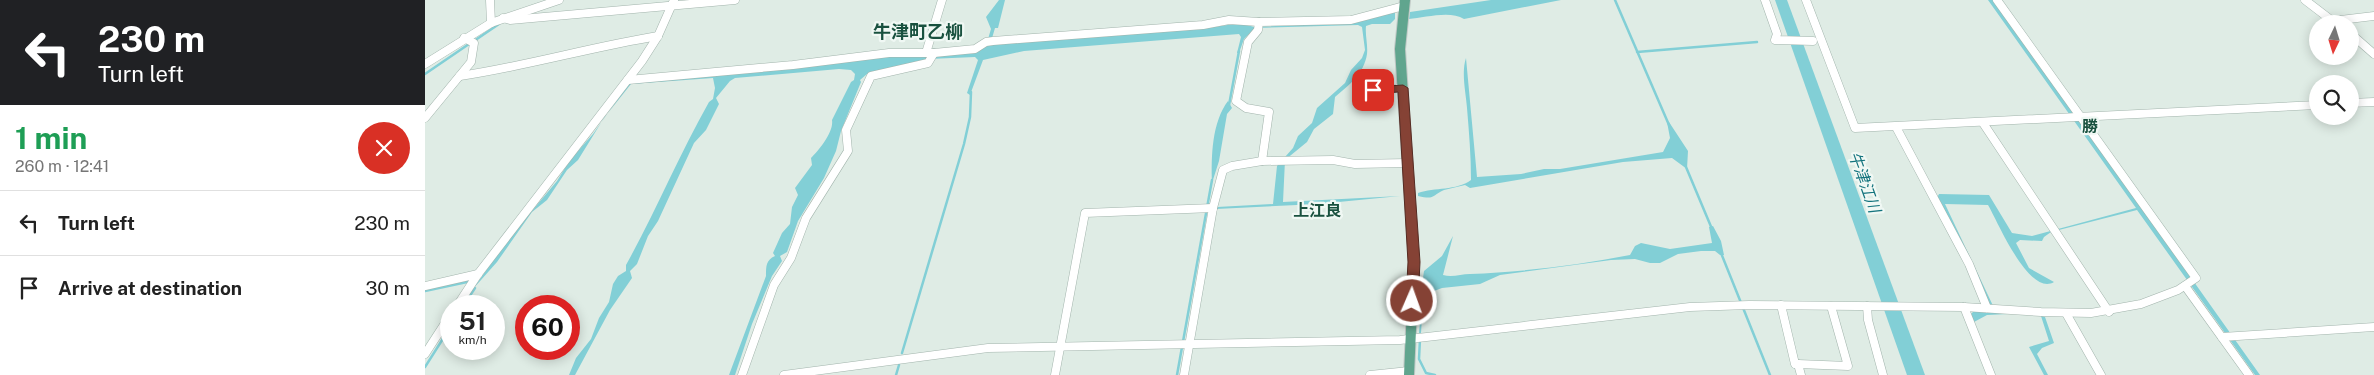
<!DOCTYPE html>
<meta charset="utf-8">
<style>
body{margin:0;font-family:"Public Sans","Noto Sans JP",sans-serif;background:#f6f6f6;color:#222;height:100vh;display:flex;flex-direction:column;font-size:19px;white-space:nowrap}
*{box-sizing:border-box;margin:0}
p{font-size:16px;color:#767676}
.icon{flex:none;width:28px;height:28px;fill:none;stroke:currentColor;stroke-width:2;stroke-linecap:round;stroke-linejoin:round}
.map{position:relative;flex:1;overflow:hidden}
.side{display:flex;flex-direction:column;background:#fff;width:425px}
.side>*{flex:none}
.guide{background:#202124;color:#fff;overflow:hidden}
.needle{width:32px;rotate:184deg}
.fabs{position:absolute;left:1884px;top:15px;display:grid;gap:10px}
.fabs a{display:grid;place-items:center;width:50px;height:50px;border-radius:50%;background:#fff;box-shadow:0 2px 12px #0003;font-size:25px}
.speed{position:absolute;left:15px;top:295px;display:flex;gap:10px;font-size:25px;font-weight:700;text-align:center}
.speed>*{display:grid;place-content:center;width:65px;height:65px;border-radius:50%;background:#fff;box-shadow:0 2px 12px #0003;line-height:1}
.speed small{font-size:12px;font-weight:400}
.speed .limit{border:8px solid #d22;background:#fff;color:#111}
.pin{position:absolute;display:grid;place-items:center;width:42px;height:42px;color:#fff;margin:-21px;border-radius:10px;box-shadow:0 2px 8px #0006}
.me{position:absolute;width:55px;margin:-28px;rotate:2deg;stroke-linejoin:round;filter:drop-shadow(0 0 4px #0008)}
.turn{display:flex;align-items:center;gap:18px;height:105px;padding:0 15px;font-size:22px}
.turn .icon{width:65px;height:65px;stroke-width:2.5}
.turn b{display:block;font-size:35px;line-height:42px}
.round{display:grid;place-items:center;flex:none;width:52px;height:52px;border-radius:26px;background:#f6f6f6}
.headline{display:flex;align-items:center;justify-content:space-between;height:85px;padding:0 15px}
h1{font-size:30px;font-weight:700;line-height:38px;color:#1e9e55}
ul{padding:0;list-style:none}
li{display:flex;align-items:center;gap:15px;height:65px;padding:0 15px;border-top:1px solid #e0e0e0}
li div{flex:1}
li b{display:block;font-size:19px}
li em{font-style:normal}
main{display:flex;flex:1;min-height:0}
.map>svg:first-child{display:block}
</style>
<main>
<section class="side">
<div class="guide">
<div class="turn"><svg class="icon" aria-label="left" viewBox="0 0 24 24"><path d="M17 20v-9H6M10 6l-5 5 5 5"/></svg><div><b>230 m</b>Turn left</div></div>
</div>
<div class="headline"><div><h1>1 min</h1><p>260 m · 12:41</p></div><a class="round" style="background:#d93025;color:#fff"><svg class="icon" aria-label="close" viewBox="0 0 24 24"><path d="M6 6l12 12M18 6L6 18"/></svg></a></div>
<ul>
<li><svg class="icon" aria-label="left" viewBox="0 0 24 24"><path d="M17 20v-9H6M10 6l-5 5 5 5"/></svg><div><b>Turn left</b></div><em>230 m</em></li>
<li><svg class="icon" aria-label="arrive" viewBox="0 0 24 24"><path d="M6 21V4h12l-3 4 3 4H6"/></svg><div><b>Arrive at destination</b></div><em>30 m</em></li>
</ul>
</section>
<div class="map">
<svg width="1949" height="375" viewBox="0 0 1949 375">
<rect width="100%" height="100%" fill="#dfece5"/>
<g fill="#82cfd6">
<path d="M574 0H580L573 28H570L565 45 775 29 816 23 829 27 921 23 970 11V19L965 24H947L941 26C940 35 943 45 942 54 939 74 924 85 910 97L908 114 889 129 882 142 860 160 858 202 975 196 893 204 791 209 792 207 848 204 852 166 868 148 873 136 887 123 892 108 920 83 926 70 937 58 940 50 937 27 933 25 830 28 819 39 814 53H812L816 37 814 34 599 51 558 60 545 95 542 93 553 60 550 57 504 59 442 74 435 80 436 82 416 131 411 151 399 178 373 221 362 252 355 256 357 261 347 276 327 324 310 375H304L341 276C341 266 341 260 350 256L348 253 357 233 365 224 367 207 373 195 370 188 387 165 386 158C394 150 409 132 407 120L426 82 429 80 430 74 426 70 414 69 310 78 305 81 291 98 294 104 281 130 269 143 233 221 223 236 212 264 205 271 207 278 185 310 150 375H144L151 358 166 339 174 318 184 302 188 284 193 276 201 271V265C231 211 254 155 284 102L288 99 290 88 288 78 206 84 179 118 153 160 142 170 122 200 107 212 72 262 48 289 81 242 132 181 145 160 168 134 205 82 441 57H504L551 53 563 39 566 29 561 17Z"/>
<path d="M1066 0H1136L1039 19C1025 10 999 18 984 19L985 12Z"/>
<path d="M1563 0H1569L1835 375H1830L1712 210 1626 232 1619 237 1617 241 1595 240 1591 243 1604 268 1629 282C1604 297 1573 222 1563 205L1520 204 1570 310 1583 312V314L1562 315 1549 322 1546 314 1548 312H1566L1512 198 1514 194 1564 195 1587 233 1607 236 1711 208Z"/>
<path d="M1041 58 1052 177 1096 174 1119 169H1135L1238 152 1245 138 1242 122H1244L1263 151 1262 169 1247 158 1198 162 1045 188 1040 185C1033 187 1026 188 1019 190 1006 196 1010 200 993 196V193C1010 187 1031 191 1046 180 1046 156 1044 132 1042 108 1041 93 1036 73 1041 58Z"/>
<path d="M803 101 807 108 802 114 794 161 787 183C786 156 787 122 803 101Z"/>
<path d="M1288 226 1296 241 1299 255H1295L1290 251H1276L1253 254 1235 263H1225L1210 259 1186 260 1075 275 1055 284 1017 288 1009 291 997 318 996 333H994L997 299C1005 291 1003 287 998 278L999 271 1017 256 1028 236 1018 275C1027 278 1036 274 1045 274 1098 272 1153 265 1205 255L1210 246 1216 243 1245 249 1287 243 1284 227Z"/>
<polygon points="1616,316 1620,317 1629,343 1617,348 1612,354 1623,375 1619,375 1604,347 1624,341"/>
</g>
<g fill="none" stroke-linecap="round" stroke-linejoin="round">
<g stroke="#82cfd6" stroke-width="2.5">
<polyline points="1190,0 1244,125"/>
<polyline points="49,41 74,24"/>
<polyline points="1212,52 1332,42"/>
<polyline points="0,74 44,44"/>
<polyline points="804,105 814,51"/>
<polyline points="1261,167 1287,229"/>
<polyline points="1296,253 1345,375"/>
<polyline points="0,291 42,282"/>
<polyline points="38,306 50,288"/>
<polyline points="995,339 994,359 1001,373 1010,375"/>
<polyline points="477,353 539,144 545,117 546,92"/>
<polyline points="0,367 26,326"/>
<polyline points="471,375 474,365"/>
<polyline points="752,375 787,180"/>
</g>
<polygon fill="#82cfd6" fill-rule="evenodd" points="1350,0 1362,0 1500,375 1482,375"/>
<g stroke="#a2b4ac" stroke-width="9">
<g id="minor">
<polyline points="65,0 66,23"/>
<polyline points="1340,0 1352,34 1350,40 1388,41"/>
<polyline points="1381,0 1430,128 1892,105"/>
<polyline points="1880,0 1910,23"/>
<polyline points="78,18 85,20 310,0"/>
<polyline points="1907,21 1949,16"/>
<polyline points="1925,33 1949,54"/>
<polyline points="501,53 517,0"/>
<polyline points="509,53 550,49 561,42 568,41 778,25 804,20 834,22"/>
<polyline points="0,64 66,23 134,0"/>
<path d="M35 76C102 66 166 47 233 36"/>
<polyline points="203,80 368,65 464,53 509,53 503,63 446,76 421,130 423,151 381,218 366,258 349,285 317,375"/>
<polyline points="932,103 932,91 978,88"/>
<polyline points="1925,103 1949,102"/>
<polyline points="0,118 46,62 49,43 39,38"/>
<polyline points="1558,123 1684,312"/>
<polyline points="1471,127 1544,264 1562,308"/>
<polyline points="837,161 844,112 821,108 811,101 823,42 833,30 834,22 926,20 979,6"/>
<polyline points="0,286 53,274"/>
<polyline points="1760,286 1824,375"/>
<polyline points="1356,305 1370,364 1373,364 1376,375"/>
<polyline points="32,306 53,274 217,61 233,36 249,0"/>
<polyline points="1442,306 1443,320 1458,375"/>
<polyline points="1539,307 1566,375"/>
<polyline points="1642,315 1676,375"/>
<polyline points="1797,337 1949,327"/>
<polyline points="0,354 26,314"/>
<polyline points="1373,364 1423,366 1406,306"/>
<polyline points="359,375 563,348 975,340 1265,307 1324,305 1539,307 1616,312 1666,313 1716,304 1753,290 1771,278 1572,0"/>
<polyline points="630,375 660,213 788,208"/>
<polyline points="759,375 788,208 798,170 807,166 837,161 908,160 930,164 982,163"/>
<polyline points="945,375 984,371"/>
</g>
</g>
<g stroke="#c0c9c6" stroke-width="12">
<polyline id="major" points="980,0 975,49 989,262 984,375"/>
</g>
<use href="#minor" stroke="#fff" stroke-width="8"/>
<use href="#major" stroke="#60a58e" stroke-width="10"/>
</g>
<polygon fill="#854235" stroke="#562b22" points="978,85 983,88 995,262 993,301 987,306 981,301 983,262 973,92 948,94 942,90 948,87"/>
<g text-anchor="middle" stroke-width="4.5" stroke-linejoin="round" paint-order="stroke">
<g font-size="16" font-weight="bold" fill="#19513f" stroke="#f0f8f4">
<text x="1665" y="132">勝</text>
<text x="892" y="216">上江良</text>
</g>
<g font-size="16" font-style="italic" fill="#14747e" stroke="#f0f8f4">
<text transform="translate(1440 182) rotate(70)" y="6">牛津江川</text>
</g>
<g font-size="18" font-weight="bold" fill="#19513f" stroke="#f0f8f4">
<text x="493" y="38">牛津町乙柳</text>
</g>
</g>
</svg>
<div class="fabs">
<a><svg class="needle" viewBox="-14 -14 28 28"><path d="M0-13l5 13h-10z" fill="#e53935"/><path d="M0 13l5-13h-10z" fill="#767676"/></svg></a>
<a><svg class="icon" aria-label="search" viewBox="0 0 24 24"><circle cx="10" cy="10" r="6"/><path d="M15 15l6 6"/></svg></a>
</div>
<div class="speed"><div>51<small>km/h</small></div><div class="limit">60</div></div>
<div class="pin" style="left:948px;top:90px;background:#d93025"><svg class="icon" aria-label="arrive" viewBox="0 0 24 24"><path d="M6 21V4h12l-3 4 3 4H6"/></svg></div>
<svg class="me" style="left:987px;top:301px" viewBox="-20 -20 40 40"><circle r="17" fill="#854235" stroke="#fff" stroke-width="3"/><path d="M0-11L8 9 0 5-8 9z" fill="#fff"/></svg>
</div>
</main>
